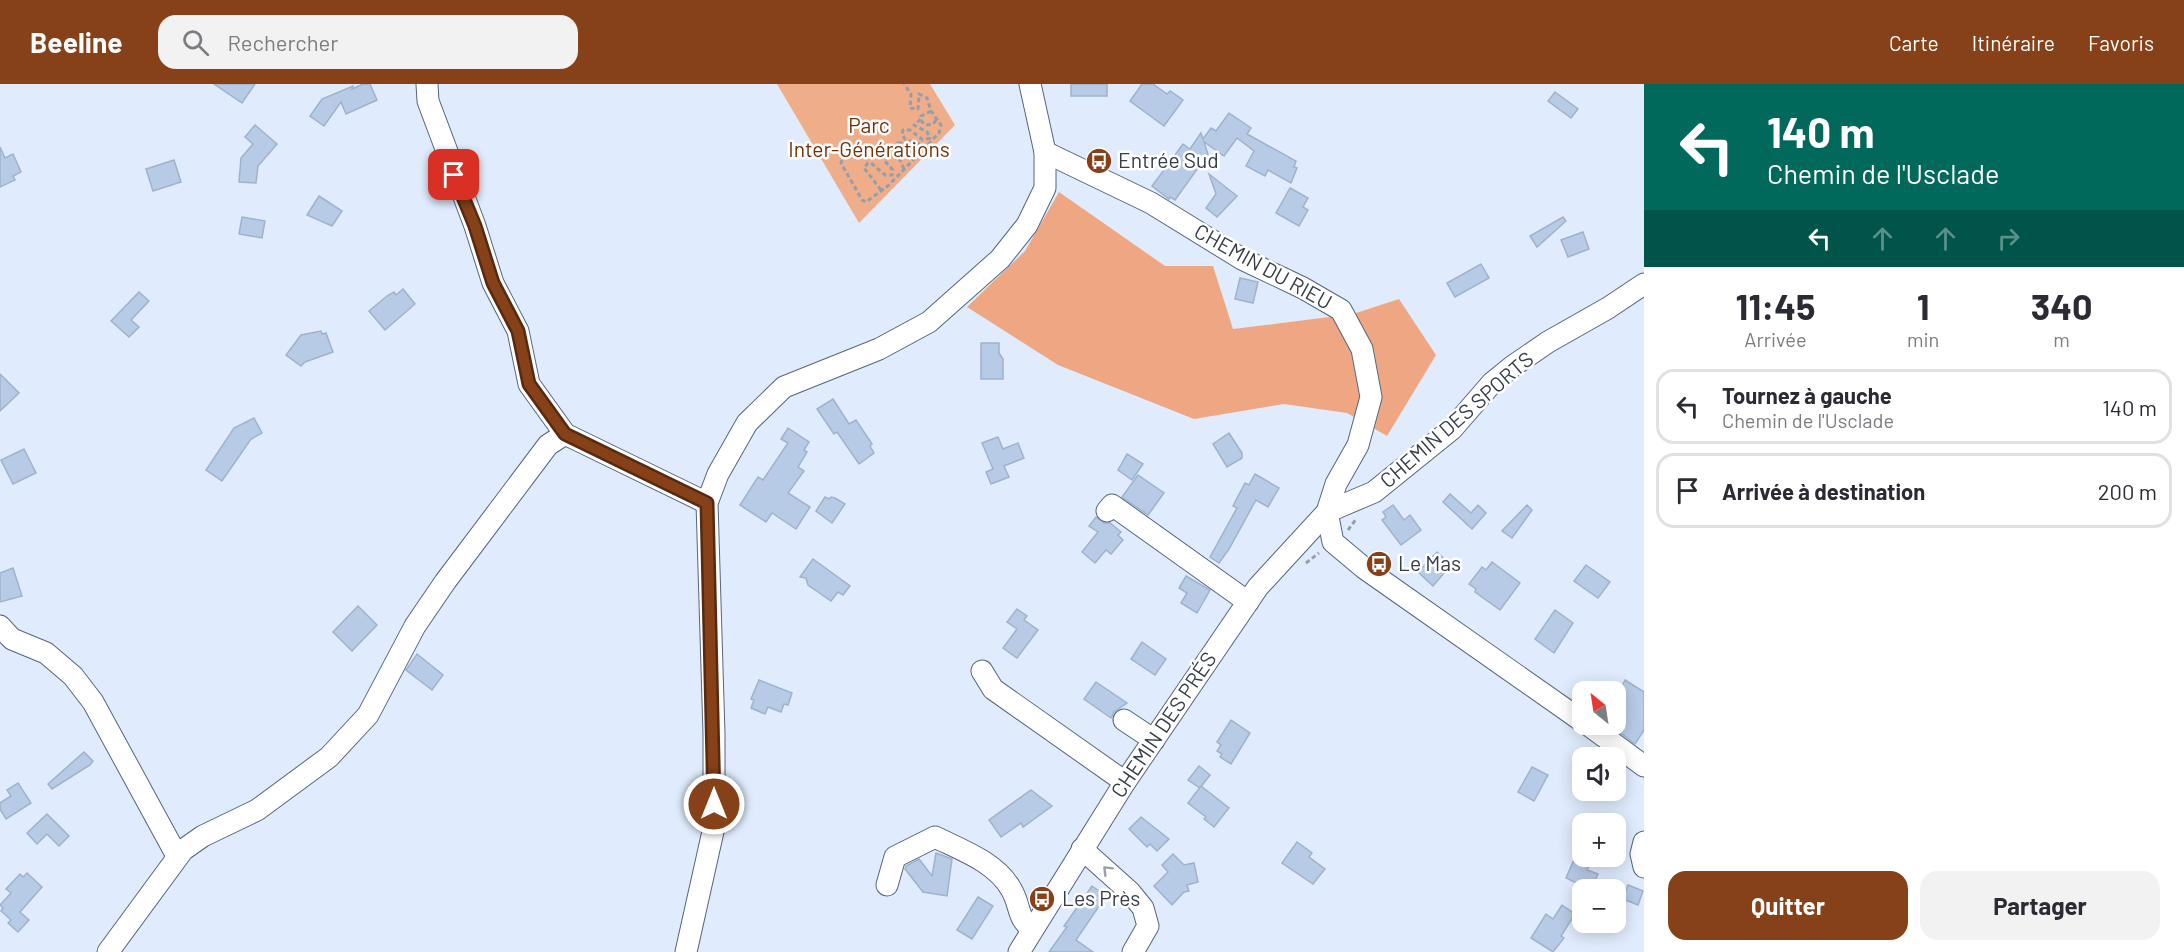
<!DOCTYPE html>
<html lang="fr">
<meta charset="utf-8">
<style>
body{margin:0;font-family:Barlow,sans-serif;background:#f2f2f3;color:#2b2b33;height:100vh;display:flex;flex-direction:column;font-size:22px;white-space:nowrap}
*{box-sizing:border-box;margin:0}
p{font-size:20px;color:#7c7c81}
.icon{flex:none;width:33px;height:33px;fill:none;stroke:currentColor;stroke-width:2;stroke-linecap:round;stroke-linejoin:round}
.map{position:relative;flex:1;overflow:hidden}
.details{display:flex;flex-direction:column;background:#fff;width:540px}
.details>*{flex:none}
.banner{background:#00695c;color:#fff;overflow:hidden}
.needle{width:39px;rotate:330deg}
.buttons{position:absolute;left:1572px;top:597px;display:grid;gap:12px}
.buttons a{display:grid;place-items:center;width:54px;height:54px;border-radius:12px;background:#fff;box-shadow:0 3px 15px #0003;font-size:30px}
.pin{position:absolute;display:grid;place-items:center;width:51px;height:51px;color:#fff;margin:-26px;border-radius:12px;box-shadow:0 3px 9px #0006}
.me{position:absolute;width:66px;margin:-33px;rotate:0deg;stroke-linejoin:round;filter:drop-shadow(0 0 4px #0008)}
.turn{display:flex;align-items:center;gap:21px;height:126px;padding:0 24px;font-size:27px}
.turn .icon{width:78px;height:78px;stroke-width:2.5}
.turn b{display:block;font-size:42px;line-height:51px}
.lanes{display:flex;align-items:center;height:57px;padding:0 24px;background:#0003;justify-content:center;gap:30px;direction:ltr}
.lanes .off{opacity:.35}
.eta{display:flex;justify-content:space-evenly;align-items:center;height:102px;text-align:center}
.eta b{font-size:36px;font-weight:700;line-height:42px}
.button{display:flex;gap:12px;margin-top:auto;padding:12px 24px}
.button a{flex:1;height:69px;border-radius:18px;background:#864118;color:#fff;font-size:24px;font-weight:700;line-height:69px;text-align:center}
.button a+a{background:#f2f2f3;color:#2b2b33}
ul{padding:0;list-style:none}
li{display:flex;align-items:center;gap:18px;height:75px;margin:0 12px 9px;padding:0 12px;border:3px solid #e1e1e2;border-radius:18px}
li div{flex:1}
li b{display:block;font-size:22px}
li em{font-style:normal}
header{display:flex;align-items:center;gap:36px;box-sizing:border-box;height:84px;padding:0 30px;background:#864118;color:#fff}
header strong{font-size:28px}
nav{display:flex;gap:33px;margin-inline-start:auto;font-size:21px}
.search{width:420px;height:54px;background:#f2f2f3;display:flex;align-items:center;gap:15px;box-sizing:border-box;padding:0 21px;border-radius:18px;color:#7c7c81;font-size:22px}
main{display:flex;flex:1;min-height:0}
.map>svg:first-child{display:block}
</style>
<header>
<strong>Beeline</strong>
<div class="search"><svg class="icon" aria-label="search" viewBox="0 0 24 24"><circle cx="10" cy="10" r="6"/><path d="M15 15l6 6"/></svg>Rechercher</div>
<nav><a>Carte</a><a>Itinéraire</a><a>Favoris</a></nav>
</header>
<main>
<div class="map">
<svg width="1644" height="868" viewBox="0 0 1644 868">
<rect width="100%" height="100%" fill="#e0ecfd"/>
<polygon fill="#efad8a" points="777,0 930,0 955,41 859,139"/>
<polygon fill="#eea782" points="1059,108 1165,182 1213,182 1233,245 1353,230 1399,215 1436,271 1387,352 1347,329 1284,320 1194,335 1058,281 967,223 1025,167"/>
<g fill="#b8cbe6" stroke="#9fb2cc" stroke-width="1.5">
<polygon points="214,0 255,0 242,19"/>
<polygon points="363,0 370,0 377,16 346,30 341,18 324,42 310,32 322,15 353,2 352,5"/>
<rect x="1071" y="0" width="36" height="12"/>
<polygon points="1142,0 1153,0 1167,10 1170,7 1183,16 1164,42 1130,17"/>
<polygon points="1555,8 1578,25 1571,34 1548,17"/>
<polygon points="1229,29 1251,44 1247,50 1296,77 1294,83 1297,84 1291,99 1268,86 1265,92 1246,82 1254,67 1237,54 1224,72 1204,58 1208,70 1175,116 1170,113 1169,115 1152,102 1183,60 1190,65 1201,49 1203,55 1211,44 1216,47"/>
<polygon points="255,41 277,60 258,82 256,99 239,98 241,74 253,60 245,53"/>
<polygon points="0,63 5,74 13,70 21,88 13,92 15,96 0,103"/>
<polygon points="174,76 181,98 153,107 146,85"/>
<polygon points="1209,90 1237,112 1217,133 1206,124 1216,110"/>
<polygon points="1290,104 1308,114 1303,123 1308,126 1299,142 1276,129"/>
<polygon points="319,112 342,127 332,142 307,131"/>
<polygon points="242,133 265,137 262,154 239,150"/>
<polygon points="1563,133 1566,137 1537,163 1530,152"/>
<polygon points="1583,148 1589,165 1568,173 1561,156"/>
<polygon points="1481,180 1489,194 1455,213 1447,199"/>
<polygon points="1240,194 1258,198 1253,219 1235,215"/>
<polygon points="403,205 415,220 385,246 369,227 387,212 394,208 396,211"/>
<polygon points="139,208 149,217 131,236 139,243 129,253 111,237"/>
<polygon points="321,247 322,250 326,249 333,268 305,278 301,282 286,271 301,251"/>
<polygon points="981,259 999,259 999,269 1003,275 1003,295 981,295"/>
<polygon points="0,290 19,309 0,327"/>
<polygon points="833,315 849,340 856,336 872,360 870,362 874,369 859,380 837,348 834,350 817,325"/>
<polygon points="254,334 262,349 251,355 222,397 206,386 234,344"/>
<polygon points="788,344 809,358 804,366 807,368 798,383 804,387 788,409 810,423 796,445 772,429 766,438 740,421 758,393 763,396 788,359 781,355"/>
<polygon points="1229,349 1242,369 1242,374 1227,383 1213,360"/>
<polygon points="998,353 1003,365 1018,359 1024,374 1004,382 1009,393 991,400 986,388 993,385 982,359"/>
<polygon points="24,365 36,389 13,400 1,376"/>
<polygon points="1127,370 1143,380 1132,396 1118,386"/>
<polygon points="1255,390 1279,404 1268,423 1256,416 1229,465 1219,479 1210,473 1237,424 1233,422 1245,399 1249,401"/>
<polygon points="1138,391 1164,409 1148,431 1122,413"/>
<polygon points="1450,410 1471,429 1478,421 1486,429 1472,445 1443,418"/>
<polygon points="825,413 829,415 831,413 835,414 845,420 832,439 816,427"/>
<polygon points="1393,421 1404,436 1410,431 1421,446 1401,461 1382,436 1386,433 1383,428"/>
<polygon points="1527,421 1532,426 1512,454 1502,447"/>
<polygon points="1096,433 1104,439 1110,439 1121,448 1118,451 1123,456 1111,470 1106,466 1095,479 1082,468 1098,448 1089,442"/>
<polygon points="1437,468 1451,481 1433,502 1418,488"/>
<polygon points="813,475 850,502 843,511 838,508 831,517 808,501 806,494 800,493"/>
<polygon points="1492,478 1520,499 1500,526 1475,508 1476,505 1469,500 1482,483 1486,486"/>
<polygon points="1586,481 1610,498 1598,514 1574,497"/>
<polygon points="13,484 22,512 0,518 0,489"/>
<polygon points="1186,492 1210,506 1197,529 1181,519 1187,509 1179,504"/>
<polygon points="358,522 377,541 352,567 333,548"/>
<polygon points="1017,525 1027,532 1024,536 1038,546 1017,574 1003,564 1017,545 1007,538"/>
<polygon points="1555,526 1573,539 1554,569 1535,555"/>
<polygon points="1142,558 1166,575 1155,591 1131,575"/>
<polygon points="417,570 443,591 432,606 406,586"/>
<polygon points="759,596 792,609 788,621 784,620 781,628 768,623 765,630 751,624 754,616 751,615"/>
<polygon points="1625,596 1644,608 1644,646 1635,660 1609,640 1616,640 1616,613"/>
<polygon points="1096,598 1127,619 1114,628 1111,634 1084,615"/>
<polygon points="1231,636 1250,649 1231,680 1220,673 1222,670 1217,667 1221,661 1217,658"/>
<polygon points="84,668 93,677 90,681 52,705 48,700"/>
<polygon points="1199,682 1210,691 1200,704 1188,696"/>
<polygon points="1532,683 1548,691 1534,717 1518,708"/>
<polygon points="18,699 31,719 6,735 0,725 0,719 11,712 7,706"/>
<polygon points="1201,702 1229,724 1214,743 1204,735 1206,733 1188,719"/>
<polygon points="1031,706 1052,722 1023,743 1021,739 1001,753 989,736"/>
<polygon points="47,730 69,752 59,762 47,750 37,760 27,749"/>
<polygon points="1141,733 1169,755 1157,767 1150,760 1147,763 1129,745"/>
<polygon points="1297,758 1312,769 1309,773 1325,785 1313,800 1282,779"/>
<polygon points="936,769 952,775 947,812 923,808 905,785 906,782 919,775 932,792"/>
<polygon points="1577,769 1592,776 1587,786 1598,790 1591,806 1566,794"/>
<polygon points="1173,770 1184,781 1194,779 1198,798 1187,801 1189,807 1184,808 1172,821 1154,802 1168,788 1162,781"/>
<polygon points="27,789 42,803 20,828 29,836 18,848 8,839 11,836 1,827 3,824 0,821 11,809 6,805 20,790 23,793"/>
<polygon points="1628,801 1643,807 1638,821 1623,815"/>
<polygon points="1092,802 1106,812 1076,856 1093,868 1049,868 1067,843 1064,842"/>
<polygon points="978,813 993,822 972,855 957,846"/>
<polygon points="1562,821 1575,830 1561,852 1564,854 1553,868 1531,854 1546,830 1553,835"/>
</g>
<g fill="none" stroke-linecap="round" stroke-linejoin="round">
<g stroke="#54657d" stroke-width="23">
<g id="minor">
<polyline points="427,0 428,17 475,142 493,199 518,247 529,300 565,350 707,419"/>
<polyline points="1045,68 1151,119 1242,175 1303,204 1341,226 1362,265 1371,313 1358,361 1336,400 1327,428 1333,458 1364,484 1582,637"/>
<polyline points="1107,427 1112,421 1248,518"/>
<polyline points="0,542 12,555 46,569 73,592 93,618 177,772"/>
<polyline points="982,587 993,605 1125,698"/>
<polyline points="1124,636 1154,656"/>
<polyline points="1587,640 1644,682"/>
<polyline points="1644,758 1641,770 1644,783"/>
<polyline points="1082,765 1130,808 1143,824 1148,842 1133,868"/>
<path d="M887 801 895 773 935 753C961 766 996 778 1011 805 1021 821 1016 833 1032 845"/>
<polyline points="108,868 183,766 203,752 257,726 329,673 368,631 415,542 445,498 548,361 565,350"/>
<polyline points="686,868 714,743 714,650 707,419 718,390 747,339 784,303 879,265 929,238 1000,175 1027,141 1045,104 1045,68 1030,0"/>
<polyline points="1019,868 1125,698 1258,503 1327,428 1374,408 1452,345 1492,299 1513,282 1548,258 1608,224 1644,200"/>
</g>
</g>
<g stroke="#949eac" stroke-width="3" stroke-dasharray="4.5 3" stroke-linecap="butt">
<polyline points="931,27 921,32 922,38 926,41 933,40 937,35"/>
<polyline points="906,65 915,66 919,60 905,55 902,50 903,46 910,46 923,56 930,54 927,48 914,41 921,35"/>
<polyline points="899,74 904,85"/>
<polyline points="842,76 841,79 862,116 866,118 889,101 939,49 941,41 931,27 927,14 919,10 918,25 910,24 911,10 904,0"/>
<polyline points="881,106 864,84 868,79 871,79 885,91 892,91 893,86 880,72 880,66 889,67 892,72 899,74 904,72 906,65 901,59 897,59 889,67"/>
<polyline points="1348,446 1357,434"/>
<polyline points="1306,479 1319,469"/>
</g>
<use href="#minor" stroke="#fff" stroke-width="21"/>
</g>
<defs><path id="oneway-chevron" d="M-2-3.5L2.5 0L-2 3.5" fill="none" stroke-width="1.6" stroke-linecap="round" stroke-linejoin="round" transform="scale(1.5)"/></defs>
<use stroke="#9a9ea3" href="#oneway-chevron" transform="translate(1107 786) rotate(-135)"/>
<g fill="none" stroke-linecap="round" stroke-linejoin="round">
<g stroke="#572a10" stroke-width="15">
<polyline id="route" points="454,91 475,142 493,199 518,247 529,300 565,350 707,419 714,720"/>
</g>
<use href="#route" stroke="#864118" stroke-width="10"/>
</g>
<defs>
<g id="bus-disc" transform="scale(1.35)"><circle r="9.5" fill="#864118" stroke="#fff"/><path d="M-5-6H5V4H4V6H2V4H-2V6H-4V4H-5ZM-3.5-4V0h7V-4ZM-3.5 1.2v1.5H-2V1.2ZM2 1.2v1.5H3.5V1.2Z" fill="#fff"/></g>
</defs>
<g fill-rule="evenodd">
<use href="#bus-disc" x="1099" y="77"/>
<use href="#bus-disc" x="1379" y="480"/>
<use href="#bus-disc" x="1042" y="815"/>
</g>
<g text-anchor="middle" stroke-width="5" stroke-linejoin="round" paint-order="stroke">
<g font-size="21" fill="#713207" stroke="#fff">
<text x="869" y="49">Parc<tspan x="869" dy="24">Inter-Générations</tspan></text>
</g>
<g font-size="21" fill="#353d47" stroke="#fff" text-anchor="start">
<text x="1118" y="84">Entrée Sud</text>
<text x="1398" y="487">Le Mas</text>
<text x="1062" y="822">Les Près</text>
</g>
<g font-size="21" fill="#353d47" stroke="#fff">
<text transform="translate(1263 183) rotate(29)" y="7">CHEMIN DU RIEU</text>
<text transform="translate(1457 336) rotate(-41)" y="7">CHEMIN DES SPORTS</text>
<text transform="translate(1164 641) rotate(-56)" y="7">CHEMIN DES PRÉS</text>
</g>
</g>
</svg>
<div class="buttons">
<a><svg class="needle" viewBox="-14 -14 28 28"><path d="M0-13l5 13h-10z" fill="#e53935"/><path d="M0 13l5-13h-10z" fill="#7c7c81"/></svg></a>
<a><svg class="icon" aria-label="sound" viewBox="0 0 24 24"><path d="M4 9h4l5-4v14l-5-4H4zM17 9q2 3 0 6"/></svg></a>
<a>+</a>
<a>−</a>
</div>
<div class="pin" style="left:454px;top:91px;background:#d93025"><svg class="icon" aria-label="arrive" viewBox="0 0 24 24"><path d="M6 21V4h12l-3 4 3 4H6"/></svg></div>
<svg class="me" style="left:714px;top:720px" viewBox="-20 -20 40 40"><circle r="17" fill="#864118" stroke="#fff" stroke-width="3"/><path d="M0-11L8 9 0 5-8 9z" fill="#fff"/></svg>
</div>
<section class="details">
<div class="banner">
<div class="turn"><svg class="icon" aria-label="left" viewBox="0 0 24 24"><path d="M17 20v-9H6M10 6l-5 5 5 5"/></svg><div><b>140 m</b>Chemin de l'Usclade</div></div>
<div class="lanes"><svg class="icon" aria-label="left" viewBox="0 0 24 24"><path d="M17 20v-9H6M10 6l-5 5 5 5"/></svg><svg class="icon off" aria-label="ahead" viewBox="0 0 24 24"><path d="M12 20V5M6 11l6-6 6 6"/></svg><svg class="icon off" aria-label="ahead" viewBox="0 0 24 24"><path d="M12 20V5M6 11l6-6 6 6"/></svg><svg class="icon off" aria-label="right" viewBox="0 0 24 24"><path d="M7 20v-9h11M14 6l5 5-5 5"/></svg></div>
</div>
<div class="eta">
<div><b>11:45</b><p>Arrivée</p></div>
<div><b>1</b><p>min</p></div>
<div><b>340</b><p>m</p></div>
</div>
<ul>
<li><svg class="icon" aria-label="left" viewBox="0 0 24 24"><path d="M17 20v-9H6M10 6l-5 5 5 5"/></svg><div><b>Tournez à gauche</b><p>Chemin de l'Usclade</p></div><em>140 m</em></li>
<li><svg class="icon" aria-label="arrive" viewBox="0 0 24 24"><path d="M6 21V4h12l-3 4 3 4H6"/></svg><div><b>Arrivée à destination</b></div><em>200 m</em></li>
</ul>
<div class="button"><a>Quitter</a><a>Partager</a></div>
</section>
</main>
